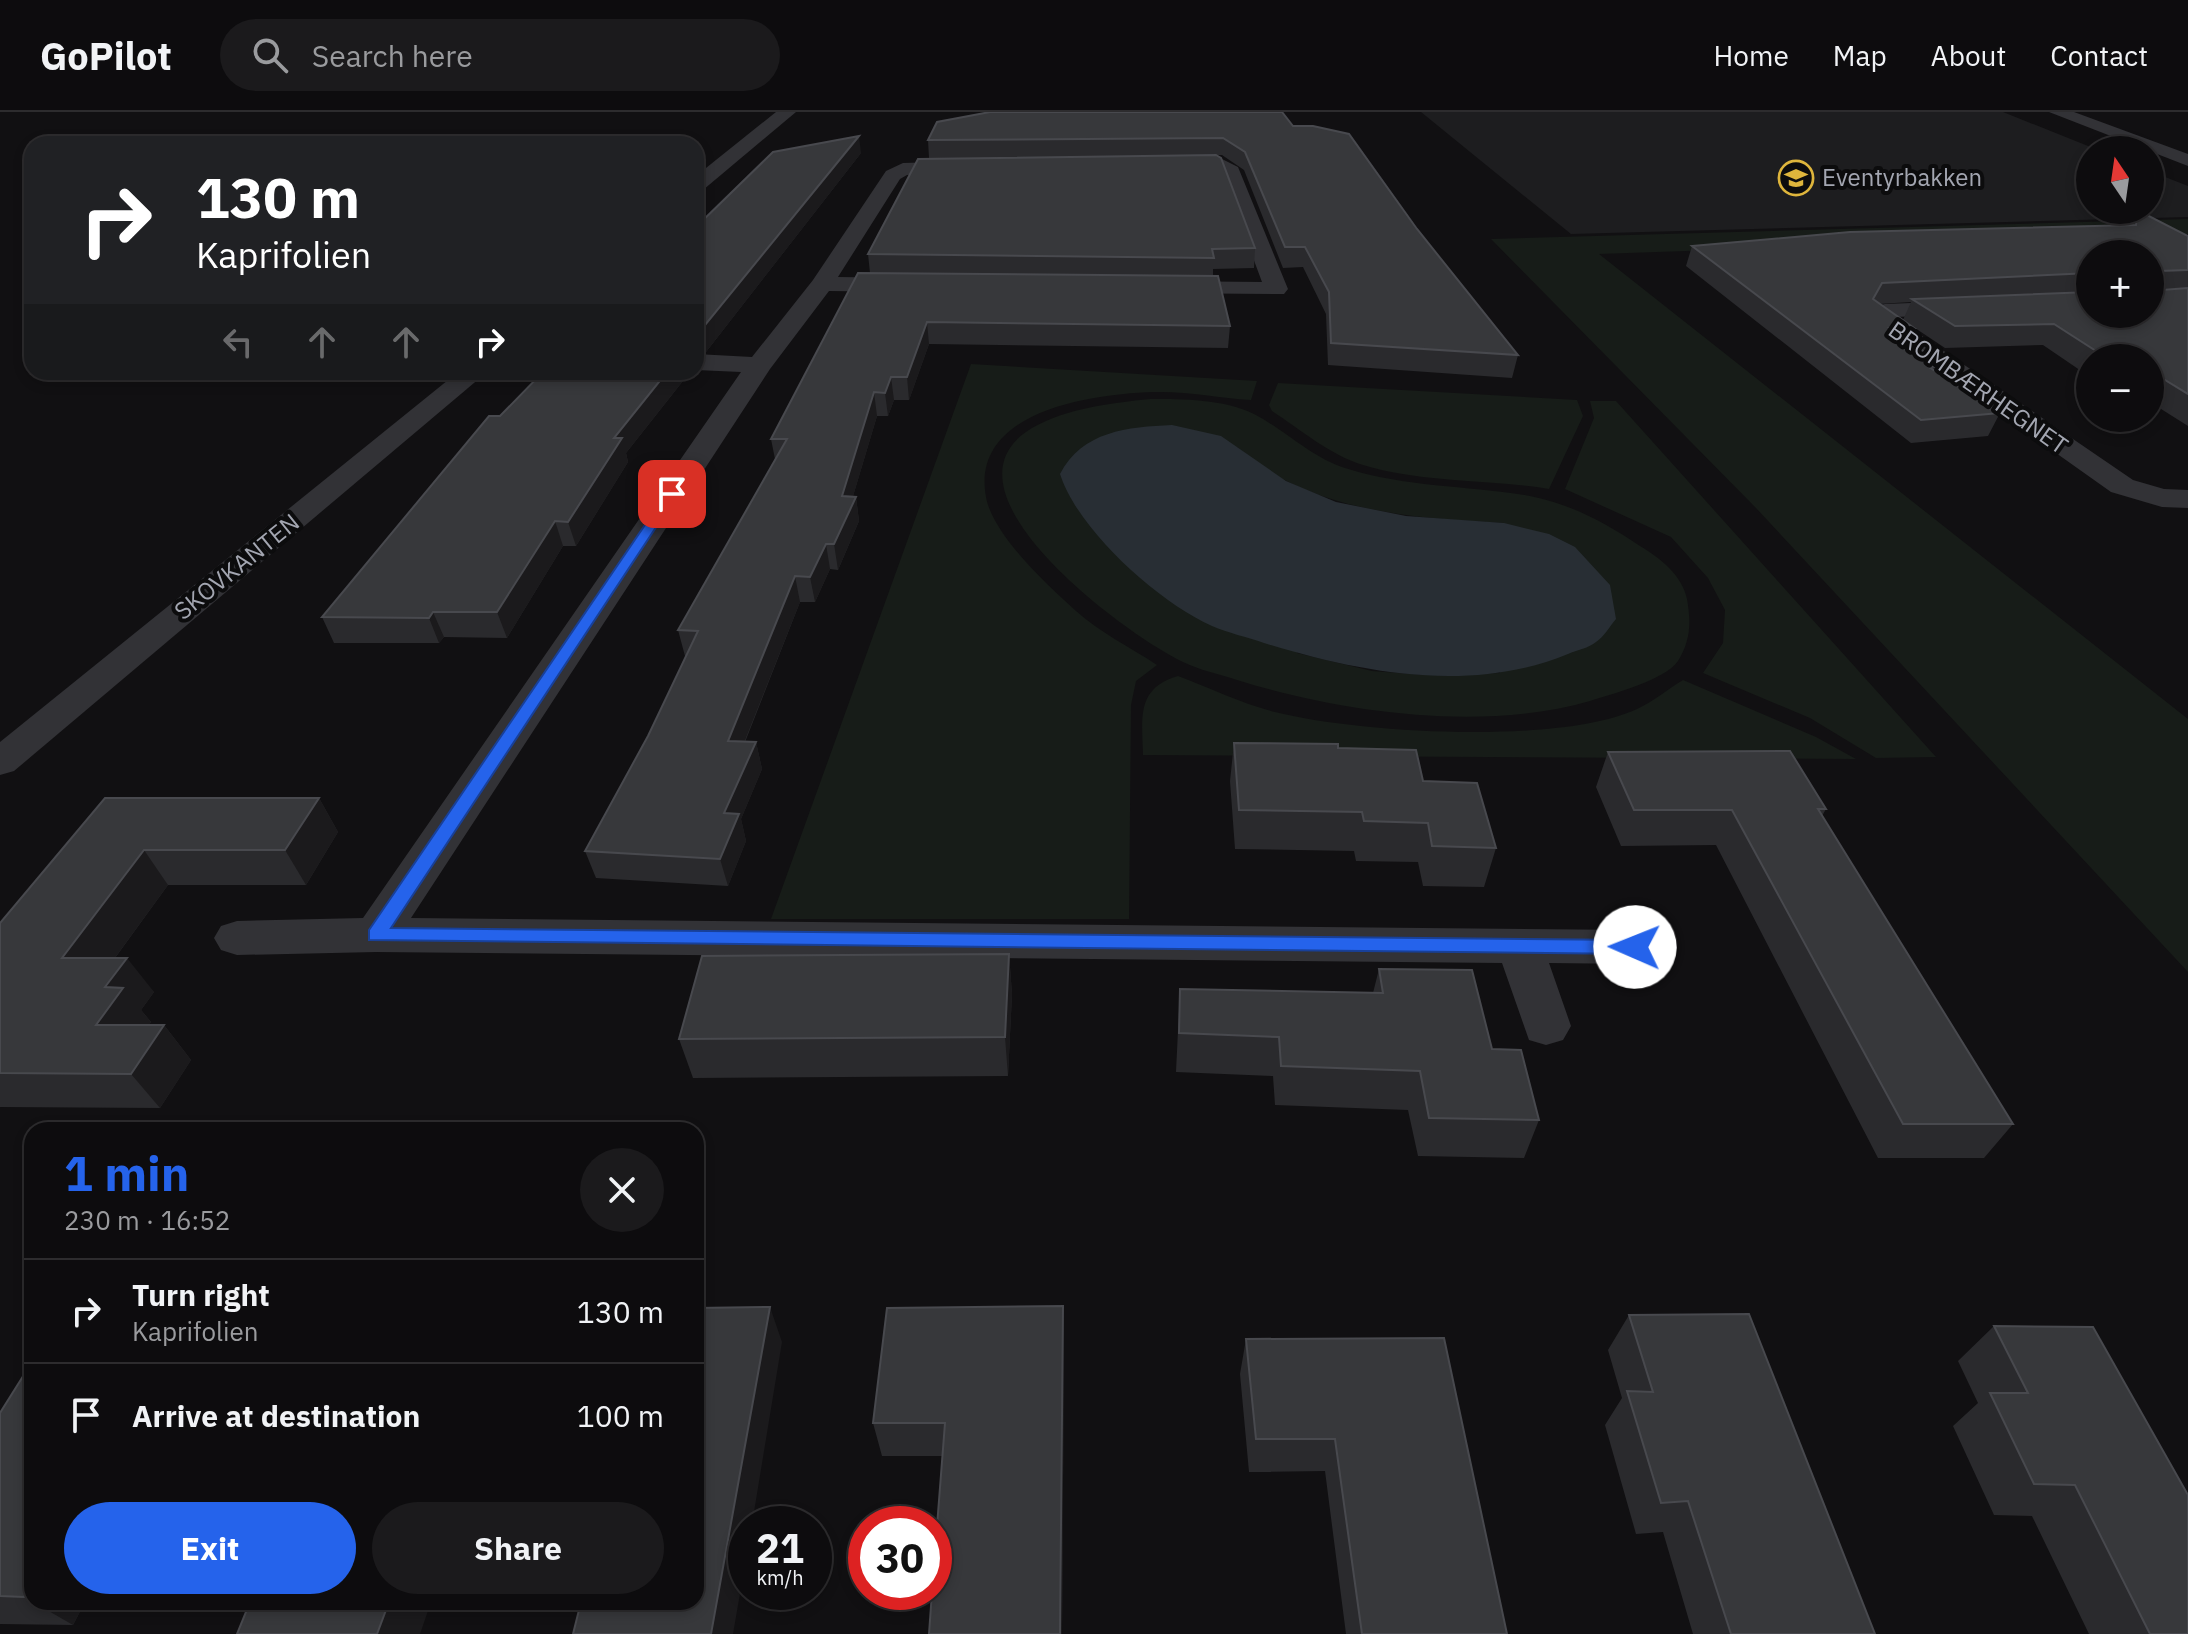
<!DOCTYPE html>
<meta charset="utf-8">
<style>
body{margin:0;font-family:"IBM Plex Sans",sans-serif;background:#1b1a1c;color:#f1f3f6;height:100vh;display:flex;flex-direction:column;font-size:30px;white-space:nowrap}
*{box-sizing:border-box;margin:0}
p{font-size:26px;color:#9a9b9e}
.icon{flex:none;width:44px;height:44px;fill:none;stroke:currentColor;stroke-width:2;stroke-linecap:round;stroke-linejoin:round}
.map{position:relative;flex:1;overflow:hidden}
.sheet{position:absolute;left:24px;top:1010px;width:680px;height:488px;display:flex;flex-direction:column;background:#0d0c0e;border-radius:24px;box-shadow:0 4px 12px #0003,0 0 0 2px #2d2c2e}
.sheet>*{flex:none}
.hud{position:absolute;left:24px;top:24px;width:680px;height:244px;border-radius:24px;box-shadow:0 4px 12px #0003,0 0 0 2px #2d2c2e;background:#202124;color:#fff;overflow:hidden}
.needle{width:52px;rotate:347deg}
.buttons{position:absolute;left:2076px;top:24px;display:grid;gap:16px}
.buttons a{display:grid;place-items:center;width:88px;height:88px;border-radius:50%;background:#0d0c0e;box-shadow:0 4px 12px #0003,0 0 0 2px #2d2c2e;font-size:40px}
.speed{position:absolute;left:728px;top:1394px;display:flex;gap:16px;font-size:40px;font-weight:700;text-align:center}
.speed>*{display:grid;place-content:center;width:104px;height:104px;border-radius:50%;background:#0d0c0e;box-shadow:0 4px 12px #0003,0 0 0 2px #2d2c2e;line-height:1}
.speed small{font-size:20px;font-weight:400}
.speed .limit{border:12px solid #d22;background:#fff;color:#111}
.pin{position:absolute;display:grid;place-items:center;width:68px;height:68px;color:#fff;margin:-34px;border-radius:16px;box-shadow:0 4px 12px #0006}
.me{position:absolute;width:88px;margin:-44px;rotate:271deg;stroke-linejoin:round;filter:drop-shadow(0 0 6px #0008)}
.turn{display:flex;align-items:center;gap:28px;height:168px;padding:0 40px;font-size:36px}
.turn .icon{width:104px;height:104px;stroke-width:2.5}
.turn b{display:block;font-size:56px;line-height:68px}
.lanes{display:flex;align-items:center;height:76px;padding:0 40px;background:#0003;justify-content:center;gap:40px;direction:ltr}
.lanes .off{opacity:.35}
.round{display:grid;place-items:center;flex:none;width:84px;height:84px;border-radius:42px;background:#1b1a1c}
.summary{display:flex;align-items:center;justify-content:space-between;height:136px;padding:0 40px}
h1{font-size:48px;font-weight:700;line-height:60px;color:#2563eb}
.button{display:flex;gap:16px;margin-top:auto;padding:16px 40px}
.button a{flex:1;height:92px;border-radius:48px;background:#2563eb;color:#fff;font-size:32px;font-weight:700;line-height:92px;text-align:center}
.button a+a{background:#1b1a1c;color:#f1f3f6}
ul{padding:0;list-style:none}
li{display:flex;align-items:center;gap:24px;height:104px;padding:0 40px;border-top:2px solid #2d2c2e}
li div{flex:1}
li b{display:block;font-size:30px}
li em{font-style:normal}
header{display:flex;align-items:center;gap:48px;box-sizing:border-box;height:112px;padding:0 40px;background:#0d0c0e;border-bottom:2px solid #2d2c2e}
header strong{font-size:38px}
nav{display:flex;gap:44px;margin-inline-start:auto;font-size:28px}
.search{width:560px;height:72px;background:#1b1a1c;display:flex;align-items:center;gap:20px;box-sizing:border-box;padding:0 28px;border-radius:44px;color:#9a9b9e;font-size:30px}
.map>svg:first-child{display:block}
</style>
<header>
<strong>GoPilot</strong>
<div class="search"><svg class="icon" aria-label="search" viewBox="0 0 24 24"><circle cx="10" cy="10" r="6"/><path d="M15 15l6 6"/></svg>Search here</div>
<nav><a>Home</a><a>Map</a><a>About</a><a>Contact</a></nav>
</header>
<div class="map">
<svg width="2188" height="1522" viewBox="0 0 2188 1522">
<rect width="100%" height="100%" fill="#111012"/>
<polygon fill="#1d1d1f" points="1421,0 2003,0 2098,38 2090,38 2090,98 2150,98 2150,59 2188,74 2188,105 1571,122"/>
<g fill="#171c18" fill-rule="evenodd">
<polygon points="2188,107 2188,122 1599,142 2188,607 2188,860 1756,396 1491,127"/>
<path d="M971 252 1257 269 1251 288C1218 286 1187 279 1154 280 1093 282 970 298 986 385 993 423 1047 473 1076 499 1099 520 1130 535 1157 553L1136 569 1131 593 1129 807H771Z"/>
<path d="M1278 271 1577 288 1583 304 1549 377C1488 367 1422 371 1363 353 1330 343 1301 318 1272 299L1269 293Z"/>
<path d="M1150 287C1184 287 1223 287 1254 302 1285 318 1312 346 1345 356 1409 376 1466 373 1530 384 1571 392 1606 411 1640 434 1660 446 1682 463 1687 487 1691 510 1691 528 1678 549 1665 568 1612 582 1590 589 1483 620 1342 601 1237 568 1219 562 1199 558 1183 550 1129 525 927 378 1032 316 1067 296 1112 291 1150 287ZM1237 335C1308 400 1413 406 1504 411L1500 561 1425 563 1372 559 1297 541Z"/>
<polygon points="1590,289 1616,289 1936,645 1876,646 1810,606 1703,561 1723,531 1725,498 1708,466 1671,425 1565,377 1594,306"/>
<path d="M1178 564C1210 576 1243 592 1275 600 1358 621 1560 633 1637 597 1653 590 1668 577 1683 568L1816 625 1856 647 1143 643C1142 606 1136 576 1178 564Z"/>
</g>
<path fill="#282e34" d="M1172 313 1221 324 1286 369 1336 390 1406 404 1504 411 1549 422 1575 435 1610 473 1616 507C1610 514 1604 525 1596 530 1589 536 1577 538 1568 542 1471 582 1361 561 1264 531 1247 525 1228 521 1212 514 1158 490 1078 418 1060 362 1082 319 1128 315 1172 313Z"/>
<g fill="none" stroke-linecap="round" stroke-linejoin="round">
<g fill="#323236" fill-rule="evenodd">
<polygon points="776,0 796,0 703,78 696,80 696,64"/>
<polygon points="1167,46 1220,46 1238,55 1288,177 1284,182 1153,181 1149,176 1153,171 1161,169 1262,170 1222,62 1216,58 1160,56 1160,48"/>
<polygon points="974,49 984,55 981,59 907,63 900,67 838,165 912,166 924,173 912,180 829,179 770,257 411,806 1635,818 1651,823 1658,835 1651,847 1635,852 1549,851 1571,914 1563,928 1546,933 1529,928 1502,851 376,840 237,843 221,838 214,826 221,814 237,809 363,806 741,260 696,258 696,242 752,245 813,168 886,59 903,51"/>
<polygon points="2090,184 2090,198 1894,205 2133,368 2164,377 2188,378 2188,396 2162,395 2111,380 1866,206 1876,194 1885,192"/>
<polygon points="458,260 487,260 14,659 0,663 0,630"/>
</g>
<polygon fill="#323236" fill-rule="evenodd" points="2049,0 2074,0 2188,42 2188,54"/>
</g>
<g fill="#2a2a2d" fill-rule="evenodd">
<polygon points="1293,14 1417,117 1518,243 1512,266 1328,253 1326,202 1303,155 1283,156 1244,58 1222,43 1217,43 1255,136 1254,156 1213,157 1213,164 1230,214 1228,236 929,232 909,288 894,288 888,304 877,304 853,384 856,385 859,409 838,458 830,457 815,490 800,490 745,630 756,630 762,657 741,707 746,729 728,774 596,766 585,739 648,624 686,544 685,544 678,518 775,347 771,327 870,161 868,142 929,46 928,28"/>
<polygon points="861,41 706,240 696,240 696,115"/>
<path d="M2137 98 2188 124V314L2150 290V246H2090V265L2043 233 1945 236 1903 208 1911 190 1879 192 1914 216 1908 229 1945 254 1941 262 2000 301 1988 324 1911 331 1686 154 1692 134 2129 113ZM2090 142 2150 202H2090Z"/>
<polygon points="543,260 690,260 626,341 628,350 576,434 563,434 507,526 444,525 439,531 334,531 322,505"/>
<polygon points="1234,631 1338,636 1423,669 1496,736 1484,775 1423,774 1418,750 1356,749 1354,739 1235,737 1230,669"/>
<polygon points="1608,640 1826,697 1822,704 2013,1012 1984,1046 1878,1046 1716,733 1621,734 1596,675"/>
<polygon points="105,686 319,686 338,720 306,773 168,773 115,846 154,880 141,898 151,910 148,913 164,913 191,948 160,996 0,995 0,811"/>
<polygon points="1009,842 1012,882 1008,964 693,966 679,927"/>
<polygon points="1379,857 1492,937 1539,1008 1524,1046 1418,1044 1408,998 1275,993 1273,964 1176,960 1180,877 1373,881"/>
<polygon points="1063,1194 1064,1230 1062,1522 929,1522 942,1344 882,1344 873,1311"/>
<polygon points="1629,1203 1875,1522 1693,1522 1663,1420 1636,1422 1605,1313 1622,1286 1608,1238"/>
<polygon points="1994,1214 2188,1522 2089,1522 2032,1404 1994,1403 1953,1314 1978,1291 1958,1249"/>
<polygon points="1246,1227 1507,1522 1346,1522 1325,1359 1249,1360 1240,1262"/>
<polygon points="32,1250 32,1490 85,1490 73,1513 0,1512 0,1301"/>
</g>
<g fill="#1b1a1c">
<polygon points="859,24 861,41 706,240 701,218"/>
<polygon points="927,210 929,232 909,288 907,265"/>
<polygon points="667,260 690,260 626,341 628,350 576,434 568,410 614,326"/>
<polygon points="891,265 894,288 888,304 885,281"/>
<polygon points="874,280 877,304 848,401 856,385 859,409 838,458 834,432 842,384"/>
<polygon points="555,409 563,434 507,526 497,500"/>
<polygon points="826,432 830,457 815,490 810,465"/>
<polygon points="795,464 800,490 734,656 728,629"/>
<polygon points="433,500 444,525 439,531 429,506"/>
<polygon points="756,630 762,657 741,707 746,729 728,774 720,747 724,701"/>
<polygon points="319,686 338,720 306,773 285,738"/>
<polygon points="144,738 168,773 90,880 62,846"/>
<polygon points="1009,842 1012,882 1008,964 1005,925"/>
<polygon points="127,846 154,880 141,898 151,910 125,947 96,913 105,875"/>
<polygon points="164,913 191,948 160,996 131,962"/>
<polygon points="1063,1194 1064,1230 1062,1522 1060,1522"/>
<polygon points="770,1195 782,1230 752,1412 746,1412 746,1447 733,1522 711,1522"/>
<polygon points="32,1471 32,1489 24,1485"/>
<polygon points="33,1490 85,1490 73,1513"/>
<polygon points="389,1490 431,1490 420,1522 377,1522"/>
</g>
<g fill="#37383b" stroke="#48494e" stroke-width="2">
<polygon points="990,0 1282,0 1293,14 1313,14 1349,22 1417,117 1518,243 1331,231 1329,180 1305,135 1285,135 1245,40 1223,26 928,28 937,10"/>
<polygon points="859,24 701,218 696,218 696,115 773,40"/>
<polygon points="1216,43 1221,46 1255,136 1212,137 1214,146 868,142 918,47"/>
<polygon points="2137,98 2188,124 2188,158 2159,159 2162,178 2188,176 2188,282 2165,268 2150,268 2150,246 2107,246 2054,212 1955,214 1912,187 2090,180 2090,202 2150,202 2150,142 2090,142 2090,161 1882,171 1873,187 1914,216 1890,216 1945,254 1929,255 2000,301 1921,308 1692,134 1850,120 2136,113"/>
<polygon points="858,161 1218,164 1230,214 927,210 907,265 891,265 885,281 874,280 842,384 856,385 834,432 826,432 810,465 795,464 728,629 756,630 724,701 739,702 720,747 585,739 648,624 698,519 678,518 787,327 771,327"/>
<polygon points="543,260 667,260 614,326 622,326 568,410 555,409 497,500 433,500 429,506 322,505 489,304 500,304"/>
<polygon points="1234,631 1338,632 1338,636 1416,638 1423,669 1477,671 1496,736 1432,734 1428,711 1364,709 1362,700 1239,698"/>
<polygon points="1790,639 1826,697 1818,697 2013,1012 1903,1012 1732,698 1634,698 1608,640"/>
<polygon points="105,686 319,686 285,738 144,738 62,846 127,846 105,875 123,876 96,913 164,913 131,962 0,961 0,811"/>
<polygon points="1009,842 1005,925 679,927 702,844"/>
<polygon points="1379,857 1472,858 1492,937 1521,938 1539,1008 1429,1006 1420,959 1281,954 1279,925 1179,921 1180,877 1383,881"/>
<polygon points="1063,1194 1060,1522 929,1522 932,1480 934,1480 934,1453 945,1311 873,1311 887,1196"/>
<polygon points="770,1195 711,1522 573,1522 581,1490 696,1490 696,1196"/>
<polygon points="1749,1202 1875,1522 1731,1522 1688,1389 1661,1391 1627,1279 1653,1280 1629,1203"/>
<polygon points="1994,1214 2093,1215 2188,1383 2188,1522 2150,1522 2075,1373 2034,1372 1990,1281 2028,1281"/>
<polygon points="1444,1226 1507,1522 1362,1522 1335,1327 1256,1327 1246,1227"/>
<polygon points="32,1250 32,1471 24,1485 0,1484 0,1301"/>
<polygon points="250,1490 389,1490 377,1522 237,1522"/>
</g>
<polygon fill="#2563eb" stroke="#184099" stroke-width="2" points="672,379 678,382 391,816 1635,828 1645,835 1635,842 369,828 369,818 666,382"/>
<defs>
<g id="school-ring" transform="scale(1.8)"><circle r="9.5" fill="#0c0c0d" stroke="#deb53c" stroke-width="1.5"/><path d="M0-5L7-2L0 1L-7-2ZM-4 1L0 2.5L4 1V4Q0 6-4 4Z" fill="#deb53c"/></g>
</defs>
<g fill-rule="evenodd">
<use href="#school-ring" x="1796" y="66"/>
</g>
<g text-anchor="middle" stroke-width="8" stroke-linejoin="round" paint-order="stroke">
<g font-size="24" fill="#a3a6b1" stroke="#0c0c0d" text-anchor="start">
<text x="1822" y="74">Eventyrbakken</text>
</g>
<g font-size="24" fill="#a3a6b1" stroke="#0c0c0d">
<text transform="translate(1978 276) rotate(35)" y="8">BROMBÆRHEGNET</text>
<text transform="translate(237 455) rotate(-39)" y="8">SKOVKANTEN</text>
</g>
</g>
</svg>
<div class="buttons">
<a><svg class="needle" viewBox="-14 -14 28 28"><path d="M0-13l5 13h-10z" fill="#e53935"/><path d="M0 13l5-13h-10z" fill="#9a9b9e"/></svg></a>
<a>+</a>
<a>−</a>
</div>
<div class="speed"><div>21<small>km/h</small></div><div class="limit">30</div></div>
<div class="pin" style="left:672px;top:382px;background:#d93025"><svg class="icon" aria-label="arrive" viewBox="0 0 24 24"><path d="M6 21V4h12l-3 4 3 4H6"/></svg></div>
<svg class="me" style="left:1635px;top:835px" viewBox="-20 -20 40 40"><circle r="19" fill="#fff"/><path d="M0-13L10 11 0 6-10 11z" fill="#2563eb"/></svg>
<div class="hud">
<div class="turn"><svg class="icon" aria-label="right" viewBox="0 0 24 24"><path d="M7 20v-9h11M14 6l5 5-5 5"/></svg><div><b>130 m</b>Kaprifolien</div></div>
<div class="lanes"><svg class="icon off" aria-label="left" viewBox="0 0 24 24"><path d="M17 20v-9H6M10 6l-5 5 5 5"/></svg><svg class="icon off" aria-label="ahead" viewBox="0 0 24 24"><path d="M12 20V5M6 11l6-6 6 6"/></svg><svg class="icon off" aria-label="ahead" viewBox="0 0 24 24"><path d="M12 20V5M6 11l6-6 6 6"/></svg><svg class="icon" aria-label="right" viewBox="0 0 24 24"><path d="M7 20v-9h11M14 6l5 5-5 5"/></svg></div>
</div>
<section class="sheet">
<div class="summary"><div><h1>1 min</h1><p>230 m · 16:52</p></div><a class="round"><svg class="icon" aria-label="close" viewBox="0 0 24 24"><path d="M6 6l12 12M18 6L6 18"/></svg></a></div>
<ul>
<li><svg class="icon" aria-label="right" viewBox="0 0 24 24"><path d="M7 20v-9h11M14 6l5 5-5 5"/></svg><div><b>Turn right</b><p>Kaprifolien</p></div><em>130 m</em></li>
<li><svg class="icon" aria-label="arrive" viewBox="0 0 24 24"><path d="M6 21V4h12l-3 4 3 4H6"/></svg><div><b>Arrive at destination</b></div><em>100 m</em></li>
</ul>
<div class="button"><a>Exit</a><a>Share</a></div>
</section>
</div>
